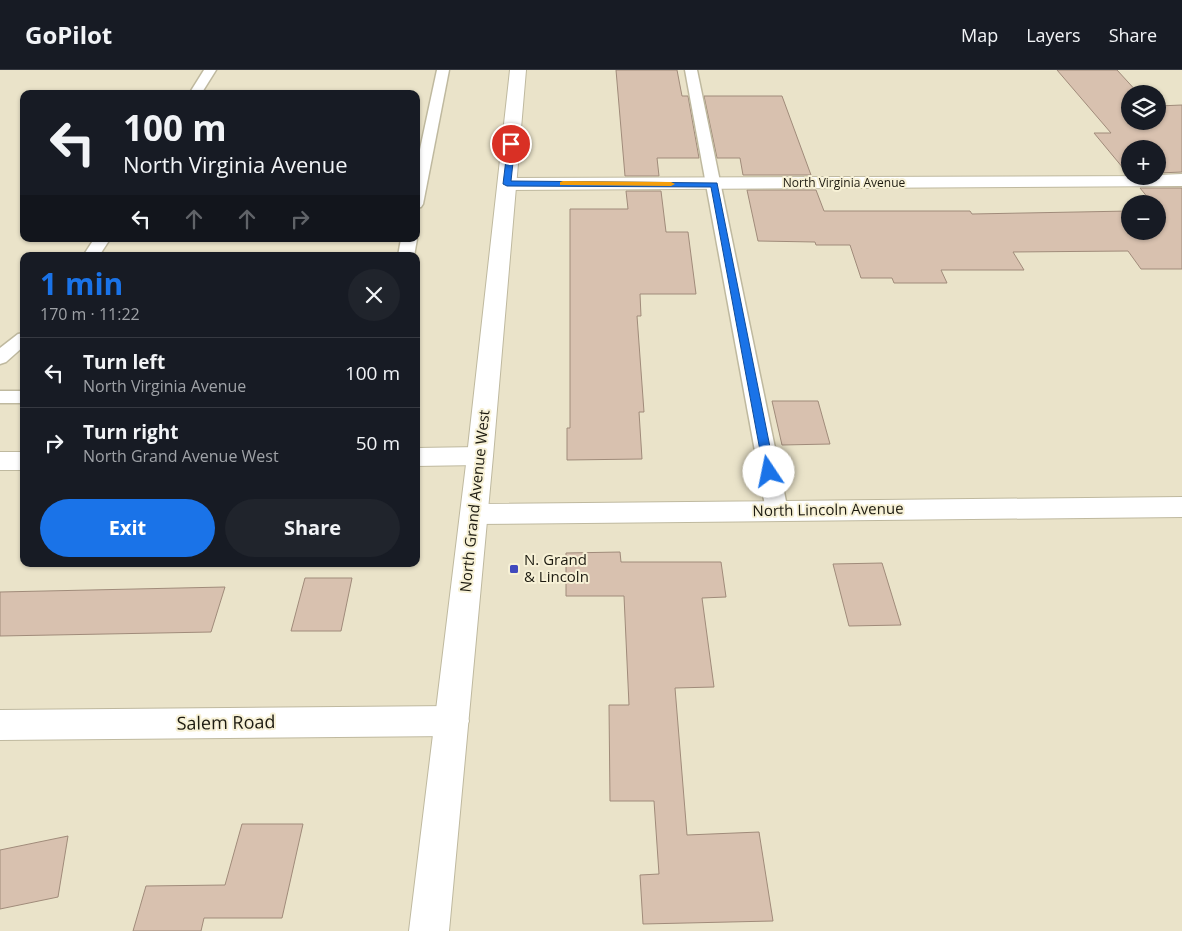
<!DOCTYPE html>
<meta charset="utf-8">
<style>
body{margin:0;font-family:"Open Sans",sans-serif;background:#20242c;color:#f1f3f6;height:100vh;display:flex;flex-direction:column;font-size:19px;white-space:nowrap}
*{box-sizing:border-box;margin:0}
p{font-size:16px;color:#9ea1a6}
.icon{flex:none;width:28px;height:28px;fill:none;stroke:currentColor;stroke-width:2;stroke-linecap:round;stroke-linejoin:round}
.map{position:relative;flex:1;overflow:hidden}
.drawer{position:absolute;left:20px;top:182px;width:400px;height:315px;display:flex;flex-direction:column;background:#171b24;border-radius:10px;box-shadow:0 1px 4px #0004}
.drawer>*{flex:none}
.top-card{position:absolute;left:20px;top:20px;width:400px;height:152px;border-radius:10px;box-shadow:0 1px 4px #0004;background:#171b24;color:#f1f3f6;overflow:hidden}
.tools{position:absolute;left:1121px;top:15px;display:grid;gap:10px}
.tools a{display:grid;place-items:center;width:45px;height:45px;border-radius:50%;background:#171b24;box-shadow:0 1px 4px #0004;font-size:25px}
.pin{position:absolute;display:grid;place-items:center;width:42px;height:42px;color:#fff;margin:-21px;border:2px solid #fff;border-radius:50%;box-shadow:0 1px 5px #0007}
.me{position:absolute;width:55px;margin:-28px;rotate:349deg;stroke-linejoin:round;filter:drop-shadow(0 0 4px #0008)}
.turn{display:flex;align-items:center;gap:18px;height:105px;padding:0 20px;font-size:22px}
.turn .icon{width:65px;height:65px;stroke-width:2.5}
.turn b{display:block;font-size:35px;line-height:42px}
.lanes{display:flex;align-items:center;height:48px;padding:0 20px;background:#0003;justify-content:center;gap:25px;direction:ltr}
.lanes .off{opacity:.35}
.round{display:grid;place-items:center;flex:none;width:52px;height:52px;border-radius:26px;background:#20242c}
.summary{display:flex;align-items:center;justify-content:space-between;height:85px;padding:0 20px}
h1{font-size:30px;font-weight:700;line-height:38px;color:#1a73e8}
.action{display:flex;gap:10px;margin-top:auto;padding:10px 20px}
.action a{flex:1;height:58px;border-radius:30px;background:#1a73e8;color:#fff;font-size:20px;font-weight:700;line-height:58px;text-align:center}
.action a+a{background:#20242c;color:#f1f3f6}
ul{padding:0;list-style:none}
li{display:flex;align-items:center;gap:15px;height:70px;padding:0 20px;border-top:1px solid #363941}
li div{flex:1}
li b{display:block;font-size:19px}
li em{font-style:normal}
header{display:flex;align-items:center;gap:30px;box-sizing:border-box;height:70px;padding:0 25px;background:#171b24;border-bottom:1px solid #363941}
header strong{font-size:24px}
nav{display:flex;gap:28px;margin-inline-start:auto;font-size:18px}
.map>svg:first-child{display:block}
</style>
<header>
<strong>GoPilot</strong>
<nav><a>Map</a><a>Layers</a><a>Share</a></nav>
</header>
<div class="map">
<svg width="1182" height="861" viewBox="0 0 1182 861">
<rect width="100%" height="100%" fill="#eae3c9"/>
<g fill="#d8c1af" stroke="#a08b7a">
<polygon points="616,0 677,0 682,26 688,26 699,88 657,88 659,106 625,106"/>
<polygon points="1057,0 1117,0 1139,24 1130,24 1130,51 1158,51 1158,36 1182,35 1182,102 1158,103 1158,79 1130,79 1130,104 1128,104 1094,63 1111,63"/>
<polygon points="704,26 782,26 811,105 743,105 740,88 717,88"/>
<polygon points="1140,118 1182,118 1182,199 1141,199 1128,181 1013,182 1024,200 941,200 947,213 894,213 892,208 861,208 850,175 816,175 815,172 758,171 747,120 816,120 824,141 970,141 972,144 1130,141 1130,161 1158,161 1158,141 1159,141 1158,134 1153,134"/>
<polygon points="626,121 661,121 666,162 688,162 696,224 640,224 641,246 637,246 644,342 639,342 642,389 567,390 567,358 570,358 570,139 628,139"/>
<polygon points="772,331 818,331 830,374 782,375"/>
<polygon points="620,482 621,492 721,492 726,527 702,528 714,617 675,618 687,765 759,762 773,851 643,854 640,805 659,804 654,731 610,731 609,635 629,635 624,526 566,526 566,483"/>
<polygon points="882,493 901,555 849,556 833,494"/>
<polygon points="305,508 352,508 341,561 291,561"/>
<polygon points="225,517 211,562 0,566 0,522"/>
<polygon points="242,754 303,754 282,848 204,848 201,861 133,861 146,816 225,815"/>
<polygon points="68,766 58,827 0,839 0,780"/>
</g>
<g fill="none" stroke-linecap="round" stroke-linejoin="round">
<g stroke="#bfb99f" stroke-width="3">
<g id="lane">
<polygon points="204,0 216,0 201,24 189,24"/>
<polygon points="437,0 449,0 423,134 421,137 416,138 416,98"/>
<polygon points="685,0 697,0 788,441 785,447 777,449 769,447 766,441"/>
<polygon points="416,168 417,169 414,186 398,186 401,169"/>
<polygon points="94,169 110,169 99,186 83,186"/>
<polygon points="24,263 24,276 6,292 0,294 0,278 18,264"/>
<rect x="0" y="321" width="24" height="12"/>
</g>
</g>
<g stroke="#bfb99f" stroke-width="2">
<g id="street">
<polygon points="1182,104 1182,116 507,120 500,118 498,114 500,110 507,108 1158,106 1158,105"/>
<polygon points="480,377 489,380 493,386 489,392 480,395 416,396 416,378"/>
<rect x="0" y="382" width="24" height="18"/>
<polygon points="1182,427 1182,447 474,454 464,451 460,444 464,437 474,434"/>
<polygon points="452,636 464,640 469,651 464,662 452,666 0,670 0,640"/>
</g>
</g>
<g stroke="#bfb99f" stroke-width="2">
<polygon id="secondary" points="510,0 526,0 493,386 449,861 409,861 467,386"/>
</g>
<use href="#lane" fill="#fff" fill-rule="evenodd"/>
<use href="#street" fill="#fff" fill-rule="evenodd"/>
<use href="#secondary" fill="#fff" fill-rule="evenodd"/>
</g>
<polygon fill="#1a73e8" stroke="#114b97" points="508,73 515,74 511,111 717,113 775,402 773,404 765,404 764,402 711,117 507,116 503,114"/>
<polygon fill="#f59e0b" points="563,111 671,112 675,114 671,116 560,115 560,112"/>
<rect fill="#4049bd" stroke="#f7f1d6" stroke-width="2" x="509" y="494" width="10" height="10" rx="2.5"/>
<g text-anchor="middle" stroke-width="4" stroke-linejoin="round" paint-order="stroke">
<g font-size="12" fill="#1d1b11" stroke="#f7f1d6">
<text x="844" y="117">North Virginia Avenue</text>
</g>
<g font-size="15" fill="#1d1b11" stroke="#f7f1d6">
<text transform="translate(475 431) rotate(-84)" y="5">North Grand Avenue West</text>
<text transform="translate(828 440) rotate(-1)" y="5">North Lincoln Avenue</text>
</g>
<g font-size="15" fill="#1d1b11" stroke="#f7f1d6" text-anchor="start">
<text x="524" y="495">N. Grand<tspan x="524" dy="17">&amp; Lincoln</tspan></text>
</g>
<g font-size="18" fill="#1d1b11" stroke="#f7f1d6">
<text transform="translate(226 653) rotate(-1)" y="6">Salem Road</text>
</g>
</g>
</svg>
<div class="tools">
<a><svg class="icon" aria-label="layers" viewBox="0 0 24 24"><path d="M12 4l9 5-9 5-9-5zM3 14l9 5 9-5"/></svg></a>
<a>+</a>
<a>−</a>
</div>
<div class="pin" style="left:511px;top:74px;background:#d93025"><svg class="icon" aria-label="arrive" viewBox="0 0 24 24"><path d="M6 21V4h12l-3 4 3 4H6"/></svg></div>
<svg class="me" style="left:769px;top:402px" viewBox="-20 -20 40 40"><circle r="19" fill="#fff"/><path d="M0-13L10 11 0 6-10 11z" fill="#1a73e8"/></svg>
<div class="top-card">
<div class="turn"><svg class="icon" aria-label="left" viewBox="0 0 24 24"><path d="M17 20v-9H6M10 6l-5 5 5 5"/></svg><div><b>100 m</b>North Virginia Avenue</div></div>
<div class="lanes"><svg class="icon" aria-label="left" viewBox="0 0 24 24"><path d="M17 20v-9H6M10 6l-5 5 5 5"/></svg><svg class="icon off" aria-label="ahead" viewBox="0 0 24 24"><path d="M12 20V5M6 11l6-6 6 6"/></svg><svg class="icon off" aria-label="ahead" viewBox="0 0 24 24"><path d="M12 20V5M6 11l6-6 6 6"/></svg><svg class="icon off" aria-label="right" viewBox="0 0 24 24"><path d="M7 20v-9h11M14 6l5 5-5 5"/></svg></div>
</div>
<section class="drawer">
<div class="summary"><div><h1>1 min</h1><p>170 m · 11:22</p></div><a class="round"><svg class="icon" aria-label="close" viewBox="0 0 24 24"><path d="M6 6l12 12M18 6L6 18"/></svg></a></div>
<ul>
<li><svg class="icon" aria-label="left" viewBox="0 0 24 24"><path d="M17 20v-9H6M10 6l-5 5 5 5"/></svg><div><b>Turn left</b><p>North Virginia Avenue</p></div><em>100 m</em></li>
<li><svg class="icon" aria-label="right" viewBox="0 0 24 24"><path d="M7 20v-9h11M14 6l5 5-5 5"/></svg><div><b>Turn right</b><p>North Grand Avenue West</p></div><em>50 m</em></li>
</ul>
<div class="action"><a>Exit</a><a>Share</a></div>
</section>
</div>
